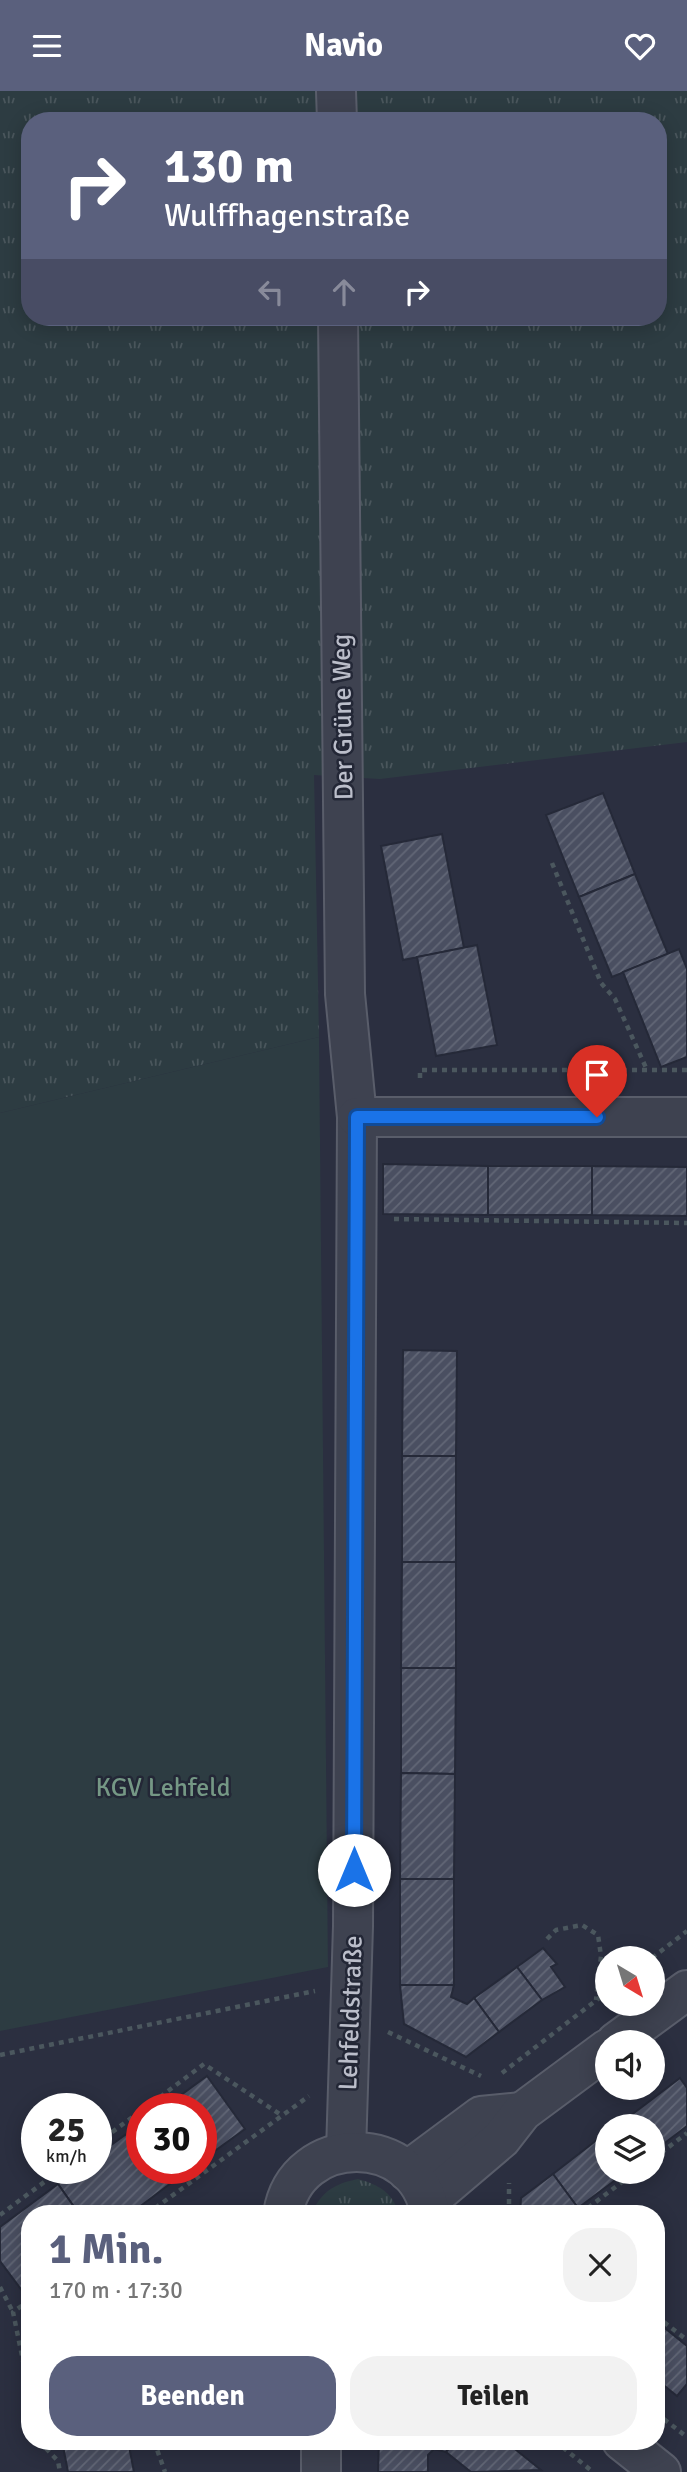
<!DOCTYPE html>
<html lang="de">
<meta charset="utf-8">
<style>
body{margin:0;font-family:Signika,sans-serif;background:#f2f2f2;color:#222;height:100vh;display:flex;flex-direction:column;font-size:26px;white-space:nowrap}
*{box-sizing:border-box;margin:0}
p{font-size:23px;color:#767676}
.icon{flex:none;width:38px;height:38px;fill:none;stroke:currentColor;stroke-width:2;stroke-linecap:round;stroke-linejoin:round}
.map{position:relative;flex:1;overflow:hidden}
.sheet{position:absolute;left:21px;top:2114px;width:644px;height:245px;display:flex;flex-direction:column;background:#fff;border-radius:28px;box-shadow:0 4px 18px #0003}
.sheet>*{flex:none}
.banner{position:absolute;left:21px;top:21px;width:646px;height:214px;border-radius:28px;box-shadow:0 4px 18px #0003;background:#5a607d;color:#fff;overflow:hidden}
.needle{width:46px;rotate:142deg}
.controls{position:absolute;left:595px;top:1855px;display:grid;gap:14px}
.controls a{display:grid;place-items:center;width:70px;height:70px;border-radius:50%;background:#fff;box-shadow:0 4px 18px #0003;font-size:35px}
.speed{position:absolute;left:21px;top:2002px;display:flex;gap:14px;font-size:35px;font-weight:700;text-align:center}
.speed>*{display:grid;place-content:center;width:91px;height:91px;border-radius:50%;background:#fff;box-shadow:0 4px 18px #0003;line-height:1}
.speed small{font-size:18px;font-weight:400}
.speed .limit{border:10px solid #d22;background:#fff;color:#111}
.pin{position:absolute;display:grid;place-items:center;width:60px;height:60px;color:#fff;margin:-72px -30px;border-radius:50% 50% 50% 0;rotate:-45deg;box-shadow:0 0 7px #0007}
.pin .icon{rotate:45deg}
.me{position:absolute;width:77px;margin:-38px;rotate:0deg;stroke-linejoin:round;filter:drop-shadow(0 0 5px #0008)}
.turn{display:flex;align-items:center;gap:24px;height:147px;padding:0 28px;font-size:32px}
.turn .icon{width:91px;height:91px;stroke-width:2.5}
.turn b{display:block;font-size:49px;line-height:60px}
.lanes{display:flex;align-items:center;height:66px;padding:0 28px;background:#0003;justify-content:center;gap:35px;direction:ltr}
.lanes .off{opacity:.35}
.round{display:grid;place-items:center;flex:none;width:74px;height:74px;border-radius:28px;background:#f2f2f2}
.overview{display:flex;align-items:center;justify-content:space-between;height:119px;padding:0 28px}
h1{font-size:42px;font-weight:700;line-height:52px;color:#5a607d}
.action{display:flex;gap:14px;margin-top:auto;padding:14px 28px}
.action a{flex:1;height:80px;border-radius:28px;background:#5a607d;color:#fff;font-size:28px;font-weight:700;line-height:80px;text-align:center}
.action a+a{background:#f2f2f2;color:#222}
header{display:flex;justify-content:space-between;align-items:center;height:91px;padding:0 28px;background:#5a607d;color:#fff;font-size:32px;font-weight:700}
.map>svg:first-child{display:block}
</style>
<header><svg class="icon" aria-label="menu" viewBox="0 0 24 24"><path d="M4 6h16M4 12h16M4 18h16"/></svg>Navio<svg class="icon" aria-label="heart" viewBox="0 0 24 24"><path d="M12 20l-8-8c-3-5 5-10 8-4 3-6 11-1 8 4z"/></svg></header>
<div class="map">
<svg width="687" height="2381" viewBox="0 0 687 2381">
<defs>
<pattern id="grass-tufts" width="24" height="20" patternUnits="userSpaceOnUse" patternTransform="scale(1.75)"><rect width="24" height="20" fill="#2d3c42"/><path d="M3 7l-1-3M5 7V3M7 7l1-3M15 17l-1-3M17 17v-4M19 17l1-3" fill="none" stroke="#4a565c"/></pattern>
<pattern id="building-hatch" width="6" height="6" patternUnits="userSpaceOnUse" patternTransform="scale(1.75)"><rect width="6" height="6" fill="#4a4f61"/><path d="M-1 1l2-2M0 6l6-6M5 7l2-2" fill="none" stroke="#626776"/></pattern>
</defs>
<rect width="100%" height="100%" fill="#2b2f40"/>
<g fill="url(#grass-tufts)" fill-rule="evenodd">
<path d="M0 0H687V651L380 688 314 684 319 946 0 1022ZM30 30H658V226H30Z"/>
<path d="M358 2088C379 2094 392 2101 399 2123H311C322 2100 334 2093 358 2088Z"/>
</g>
<polygon fill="#2d3c42" points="319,946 328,1876 0,1940 0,1022"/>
<g fill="url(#building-hatch)" stroke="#252938" stroke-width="2">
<polygon points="603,702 635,783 579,806 546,724"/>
<polygon points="442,743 464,857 403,869 381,755"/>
<polygon points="635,783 668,863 612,886 579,806"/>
<polygon points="477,854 497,954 436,965 417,866"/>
<polygon points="679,858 687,878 687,966 661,976 623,881"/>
<polygon points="383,1073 488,1075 488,1124 383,1123"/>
<rect x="488" y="1075" width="104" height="49"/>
<polygon points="592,1075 687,1076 687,1125 592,1124"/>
<polygon points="403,1259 457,1260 456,1365 402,1365"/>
<rect x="402" y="1365" width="54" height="106"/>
<polygon points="402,1471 456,1471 456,1577 401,1577"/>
<polygon points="401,1577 456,1577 455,1683 401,1682"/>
<polygon points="401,1682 455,1683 454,1788 400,1788"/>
<rect x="400" y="1788" width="54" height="106"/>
<polygon points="543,1857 557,1873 551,1876 565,1896 542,1909 517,1876"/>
<polygon points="517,1876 542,1909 499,1941 474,1907"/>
<polygon points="400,1894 454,1894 451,1906 467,1913 474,1907 499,1941 466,1966 404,1933"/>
<polygon points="207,1985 245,2038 201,2070 201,2018 162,2018"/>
<polygon points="680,1987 687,1997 687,2035 653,2061 653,2035 617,2035"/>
<polygon points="132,2039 142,2052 142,2077 160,2077 171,2092 130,2123 79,2123 58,2093 80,2077 96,2077 96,2065"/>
<polygon points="607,2041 607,2081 626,2081 578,2117 553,2083"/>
<polygon points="160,2077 192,2077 171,2092"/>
<polygon points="553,2083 578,2117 570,2123 520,2123 521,2107"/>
<polygon points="58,2093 79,2123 30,2123 30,2196 23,2201 0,2170 0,2136"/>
<polygon points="656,2230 687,2255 687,2293 677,2305 656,2288"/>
<polygon points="62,2350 128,2350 134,2381 68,2381"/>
<polygon points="379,2350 455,2350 446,2361 434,2358 428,2364 428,2381 378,2381"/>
<polygon points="455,2350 505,2350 541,2379 471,2381 446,2361"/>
</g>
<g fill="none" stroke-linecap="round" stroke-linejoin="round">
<g stroke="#595d6a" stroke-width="42">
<g id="minor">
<polyline points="336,0 337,30"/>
<polyline points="338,226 345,903 357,1026 353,1835 346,2061"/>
<polyline points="357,1026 687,1026"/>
<polyline points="616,1951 687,1899"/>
<polyline points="407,2080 481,2025 522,2021"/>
<polyline points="428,2110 501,2048 522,2021 607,1958"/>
<path d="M283 2123C296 2040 418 2041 430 2123"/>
<polyline points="622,2350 661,2381"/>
<polyline points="321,2381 321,2350"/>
</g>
</g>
<g stroke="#4b575e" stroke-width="4.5" stroke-dasharray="5 5" stroke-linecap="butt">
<polyline points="552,772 601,892 615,908 647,979"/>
<polyline points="420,987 420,979 687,979"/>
<polyline points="394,1128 687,1132"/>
<polyline points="547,1848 556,1839 582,1834 598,1844 601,1865 596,1909"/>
<polyline points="652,1867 687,1840"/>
<polyline points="388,1941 481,1985"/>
<polyline points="0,1964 315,1900"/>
<polyline points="502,1982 607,1901"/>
<polyline points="144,2018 204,1973 281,2024"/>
<polyline points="96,2053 142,2019"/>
<polyline points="653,2068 687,2042"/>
<polyline points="147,2123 309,2005"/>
<polyline points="509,2123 509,2092"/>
<polyline points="580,2123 635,2081"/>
<polyline points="0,2124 63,2077"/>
<polyline points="0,2196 13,2221"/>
<polyline points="30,2209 13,2221 30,2304"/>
<polyline points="656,2225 687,2249"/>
<polyline points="656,2322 687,2346"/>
<polyline points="39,2350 58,2370 60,2381"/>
<polyline points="154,2350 165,2381"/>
<polyline points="555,2350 593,2381"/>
</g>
<use href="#minor" stroke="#3e4250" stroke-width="38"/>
</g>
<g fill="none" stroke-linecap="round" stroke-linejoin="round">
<g stroke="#114b97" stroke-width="18">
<polyline id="route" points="354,1779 357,1026 597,1026"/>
</g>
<use href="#route" stroke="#1a73e8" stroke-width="12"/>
</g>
<g text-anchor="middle" stroke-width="5" stroke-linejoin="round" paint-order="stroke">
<g font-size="26" fill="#bbbeca" stroke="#232736">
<text transform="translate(342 626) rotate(-91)" y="9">Der Grüne Weg</text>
<text transform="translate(350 1922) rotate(-88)" y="9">Lehfeldstraße</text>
</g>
<g font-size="26" fill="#759885" stroke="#232736">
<text x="163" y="1705">KGV Lehfeld</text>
</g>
</g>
</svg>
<div class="controls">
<a><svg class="needle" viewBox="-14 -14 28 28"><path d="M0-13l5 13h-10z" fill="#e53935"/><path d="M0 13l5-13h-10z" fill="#767676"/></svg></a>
<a><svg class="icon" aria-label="sound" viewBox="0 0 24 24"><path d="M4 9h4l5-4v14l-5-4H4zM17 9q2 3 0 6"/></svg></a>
<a><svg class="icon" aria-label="layers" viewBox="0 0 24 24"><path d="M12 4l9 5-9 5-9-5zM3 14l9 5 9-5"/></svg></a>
</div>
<div class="speed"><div>25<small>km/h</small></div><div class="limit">30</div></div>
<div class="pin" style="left:597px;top:1026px;background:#d93025"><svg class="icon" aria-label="arrive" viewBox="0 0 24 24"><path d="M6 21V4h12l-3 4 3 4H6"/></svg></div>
<svg class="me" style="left:354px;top:1779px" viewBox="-20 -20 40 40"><circle r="19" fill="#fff"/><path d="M0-13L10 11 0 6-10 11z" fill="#1a73e8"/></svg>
<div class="banner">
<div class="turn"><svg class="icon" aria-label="right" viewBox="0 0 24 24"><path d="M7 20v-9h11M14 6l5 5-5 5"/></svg><div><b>130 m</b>Wulffhagenstraße</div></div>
<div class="lanes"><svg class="icon off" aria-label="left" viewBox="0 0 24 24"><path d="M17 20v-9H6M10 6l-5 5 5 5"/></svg><svg class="icon off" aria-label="ahead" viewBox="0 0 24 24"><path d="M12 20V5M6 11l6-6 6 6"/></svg><svg class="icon" aria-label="right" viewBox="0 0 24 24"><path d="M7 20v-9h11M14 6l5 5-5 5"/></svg></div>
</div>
<section class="sheet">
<div class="overview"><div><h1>1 Min.</h1><p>170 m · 17:30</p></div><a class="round"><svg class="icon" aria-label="close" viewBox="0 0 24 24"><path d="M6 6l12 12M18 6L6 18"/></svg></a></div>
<div class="action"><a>Beenden</a><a>Teilen</a></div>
</section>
</div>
